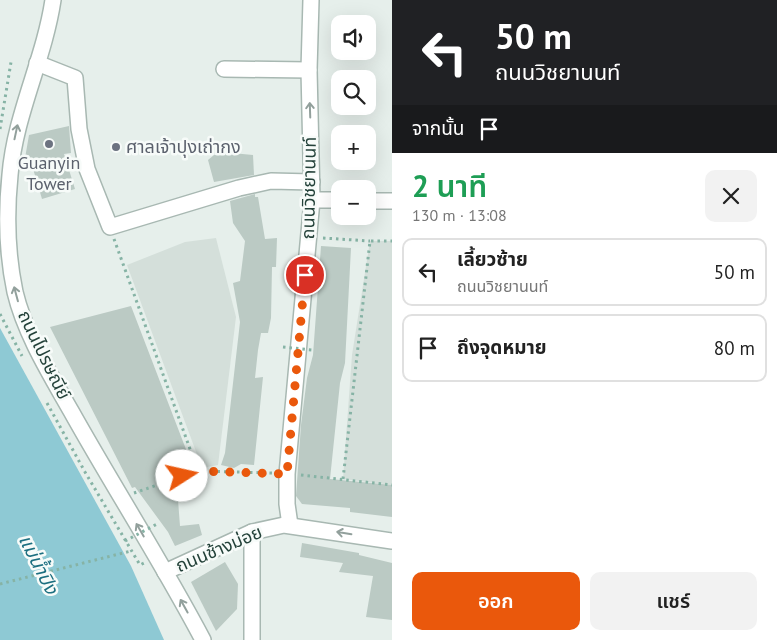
<!DOCTYPE html>
<html lang="th">
<meta charset="utf-8">
<style>
body{margin:0;font-family:"PT Sans","Noto Sans Thai",sans-serif;background:#f2f2f2;color:#222;height:100vh;display:flex;flex-direction:column;font-size:19px;white-space:nowrap}
*{box-sizing:border-box;margin:0}
p{font-size:16px;color:#767676}
.icon{flex:none;width:28px;height:28px;fill:none;stroke:currentColor;stroke-width:2;stroke-linecap:round;stroke-linejoin:round}
.map{position:relative;flex:1;overflow:hidden}
.drawer{display:flex;flex-direction:column;background:#fff;width:385px}
.drawer>*{flex:none}
.guide{background:#202124;color:#fff;overflow:hidden}
.controls{position:absolute;left:331px;top:15px;display:grid;gap:10px}
.controls a{display:grid;place-items:center;width:45px;height:45px;border-radius:10px;background:#fff;box-shadow:0 5px 20px #0002;font-size:25px}
.pin{position:absolute;display:grid;place-items:center;width:42px;height:42px;color:#fff;margin:-21px;border:2px solid #fff;border-radius:50%;box-shadow:0 1px 5px #0007}
.me{position:absolute;width:55px;margin:-28px;rotate:80deg;stroke-linejoin:round;filter:drop-shadow(0 0 4px #0008)}
.turn{display:flex;align-items:center;gap:18px;height:105px;padding:0 20px;font-size:22px}
.turn .icon{width:65px;height:65px;stroke-width:2.5}
.turn b{display:block;font-size:35px;line-height:42px}
.then{display:flex;align-items:center;height:48px;padding:0 20px;background:#0003;gap:10px;font-size:19px}
.round{display:grid;place-items:center;flex:none;width:52px;height:52px;border-radius:10px;background:#f2f2f2}
.head{display:flex;align-items:center;justify-content:space-between;height:85px;padding:0 20px}
h1{font-size:30px;font-weight:600;line-height:38px;color:#1e9e55}
.primary-button{display:flex;gap:10px;margin-top:auto;padding:10px 20px}
.primary-button a{flex:1;height:58px;border-radius:10px;background:#ea580c;color:#fff;font-size:20px;font-weight:600;line-height:58px;text-align:center}
.primary-button a+a{background:#f2f2f2;color:#222}
ul{padding:0;list-style:none}
li{display:flex;align-items:center;gap:15px;height:68px;margin:0 10px 8px;padding:0 10px;border:2px solid #e0e0e0;border-radius:10px}
li div{flex:1}
li b{display:block;font-size:19px}
li em{font-style:normal}
main{display:flex;flex:1;min-height:0}
.map>svg:first-child{display:block}
</style>
<main>
<div class="map">
<svg width="392" height="640" viewBox="0 0 392 640">
<rect width="100%" height="100%" fill="#e6efeb"/>
<g fill="#d4dfda">
<polygon points="216,238 236,317 218,465 202,468 127,265 185,242"/>
<polygon points="370,241 392,241 392,485 343,479 352,355"/>
</g>
<polygon fill="#8ec9d4" points="0,328 131,566 164,640 0,640"/>
<g fill="#bbcac4">
<polygon points="69,126 71,153 64,154 75,189 42,199 31,162 24,164 29,135"/>
<polygon points="232,153 253,155 254,175 214,182 208,160 214,155"/>
<polygon points="255,194 255,197 258,197 265,239 277,238 276,267 272,267 271,318 268,333 261,333 258,350 255,378 263,377 254,465 241,464 234,468 221,465 225,453 240,322 233,283 240,281 245,241 233,223 230,201"/>
<polygon points="321,246 351,248 345,363 340,383 330,479 392,485 392,517 350,512 350,508 302,504 296,496 301,425 307,378 313,355"/>
<polygon points="131,306 192,465 165,475 178,500 180,526 199,524 202,535 175,546 168,532 135,487 132,488 50,327"/>
<polygon points="302,543 359,553 359,555 392,563 392,620 366,617 373,576 339,572 343,563 300,557"/>
<polygon points="225,562 238,584 237,609 216,631 191,582"/>
</g>
<g fill="none" stroke-linecap="round" stroke-linejoin="round">
<g stroke="#a8b8b2" stroke-width="18">
<g id="minor">
<path d="M53 0C44 60 15 114 10 175 6 214 7 254 15 292 25 334 50 374 71 411 114 488 162 562 203 640"/>
<polyline points="37,63 75,78 79,129 87,169 110,227 239,188 271,181 312,182"/>
<polyline points="224,69 309,70"/>
<polyline points="312,200 340,200"/>
<polyline points="368,201 392,201"/>
<polyline points="290,525 287,504 287,474 312,200 309,70 311,0"/>
<polyline points="165,572 252,532 284,525 392,541"/>
<polyline points="252,640 252,532"/>
</g>
</g>
<g stroke="#86b3a5" stroke-width="3" stroke-dasharray="2.5 4" stroke-linecap="butt">
<polyline points="0,129 11,62"/>
<polyline points="323,238 370,241"/>
<polyline points="114,239 198,471 134,493"/>
<polyline points="0,314 22,356"/>
<polyline points="47,403 85,472 140,565 144,563"/>
<polyline points="198,471 272,473"/>
<polyline points="301,475 392,485"/>
<polyline points="343,479 370,241 392,241"/>
<polyline points="0,584 131,551"/>
</g>
<use href="#minor" stroke="#fff" stroke-width="15"/>
<g stroke="#86b3a5" stroke-width="3" stroke-dasharray="2.5 4" stroke-linecap="butt">
<polyline points="283,347 312,350"/>
<polyline points="125,541 157,524"/>
</g>
</g>
<defs><path id="oneway-shaft" d="M-6 0H5M1.5-3L5.5 0L1.5 3" fill="none" stroke-width="1.6" stroke-linecap="round" stroke-linejoin="round" transform="scale(1.25)"/></defs>
<g stroke="#92a09c">
<use href="#oneway-shaft" transform="translate(310 110) rotate(-92)"/>
<use href="#oneway-shaft" transform="translate(16 132) rotate(-78)"/>
<use href="#oneway-shaft" transform="translate(16 294) rotate(-105)"/>
<use href="#oneway-shaft" transform="translate(140 530) rotate(-120)"/>
<use href="#oneway-shaft" transform="translate(344 533) rotate(-171)"/>
<use href="#oneway-shaft" transform="translate(184 606) rotate(-119)"/>
</g>
<g fill="none" stroke-linecap="round" stroke-linejoin="round">
<polyline stroke="#ea580c" stroke-width="9" stroke-dasharray="0 16.2" points="182,476 198,471 287,474 305,275"/>
</g>
<g fill="#6b7280" stroke="#f7fbf9" stroke-width="2">
<circle cx="49" cy="144" r="5"/>
<circle cx="116" cy="147" r="5"/>
</g>
<g text-anchor="middle" stroke-width="5" stroke-linejoin="round" paint-order="stroke">
<g font-size="18" fill="#5b616d" stroke="#f7fbf9" text-anchor="start">
<text x="126" y="153">ศาลเจ้าปุงเถ่ากง</text>
<text x="49" y="169" text-anchor="middle">Guanyin<tspan x="49" dy="21">Tower</tspan></text>
</g>
<g font-size="18" fill="#24423a" stroke="#f7fbf9">
<text transform="translate(309 188) rotate(-89)" y="6">ถนนวิชยานนท์</text>
<text transform="translate(44 355) rotate(64)" y="6">ถนนไปรษณีย์</text>
<text transform="translate(219 549) rotate(-23)" y="6">ถนนช้างม่อย</text>
</g>
<g font-size="19" font-style="italic" fill="#1c6f80" stroke="#f7fbf9">
<text transform="translate(39 564) rotate(63)" y="7">แม่น้ำปิง</text>
</g>
</g>
</svg>
<div class="controls">
<a><svg class="icon" aria-label="sound" viewBox="0 0 24 24"><path d="M4 9h4l5-4v14l-5-4H4zM17 9q2 3 0 6"/></svg></a>
<a><svg class="icon" aria-label="search" viewBox="0 0 24 24"><circle cx="10" cy="10" r="6"/><path d="M15 15l6 6"/></svg></a>
<a>+</a>
<a>−</a>
</div>
<div class="pin" style="left:305px;top:275px;background:#d93025"><svg class="icon" aria-label="arrive" viewBox="0 0 24 24"><path d="M6 21V4h12l-3 4 3 4H6"/></svg></div>
<svg class="me" style="left:182px;top:476px" viewBox="-20 -20 40 40"><circle r="19" fill="#fff"/><path d="M0-13L10 11 0 6-10 11z" fill="#ea580c"/></svg>
</div>
<section class="drawer">
<div class="guide">
<div class="turn"><svg class="icon" aria-label="left" viewBox="0 0 24 24"><path d="M17 20v-9H6M10 6l-5 5 5 5"/></svg><div><b>50 m</b>ถนนวิชยานนท์</div></div>
<div class="then">จากนั้น<svg class="icon" aria-label="arrive" viewBox="0 0 24 24"><path d="M6 21V4h12l-3 4 3 4H6"/></svg></div>
</div>
<div class="head"><div><h1>2 นาที</h1><p>130 m · 13:08</p></div><a class="round"><svg class="icon" aria-label="close" viewBox="0 0 24 24"><path d="M6 6l12 12M18 6L6 18"/></svg></a></div>
<ul>
<li><svg class="icon" aria-label="left" viewBox="0 0 24 24"><path d="M17 20v-9H6M10 6l-5 5 5 5"/></svg><div><b>เลี้ยวซ้าย</b><p>ถนนวิชยานนท์</p></div><em>50 m</em></li>
<li><svg class="icon" aria-label="arrive" viewBox="0 0 24 24"><path d="M6 21V4h12l-3 4 3 4H6"/></svg><div><b>ถึงจุดหมาย</b></div><em>80 m</em></li>
</ul>
<div class="primary-button"><a>ออก</a><a>แชร์</a></div>
</section>
</main>
